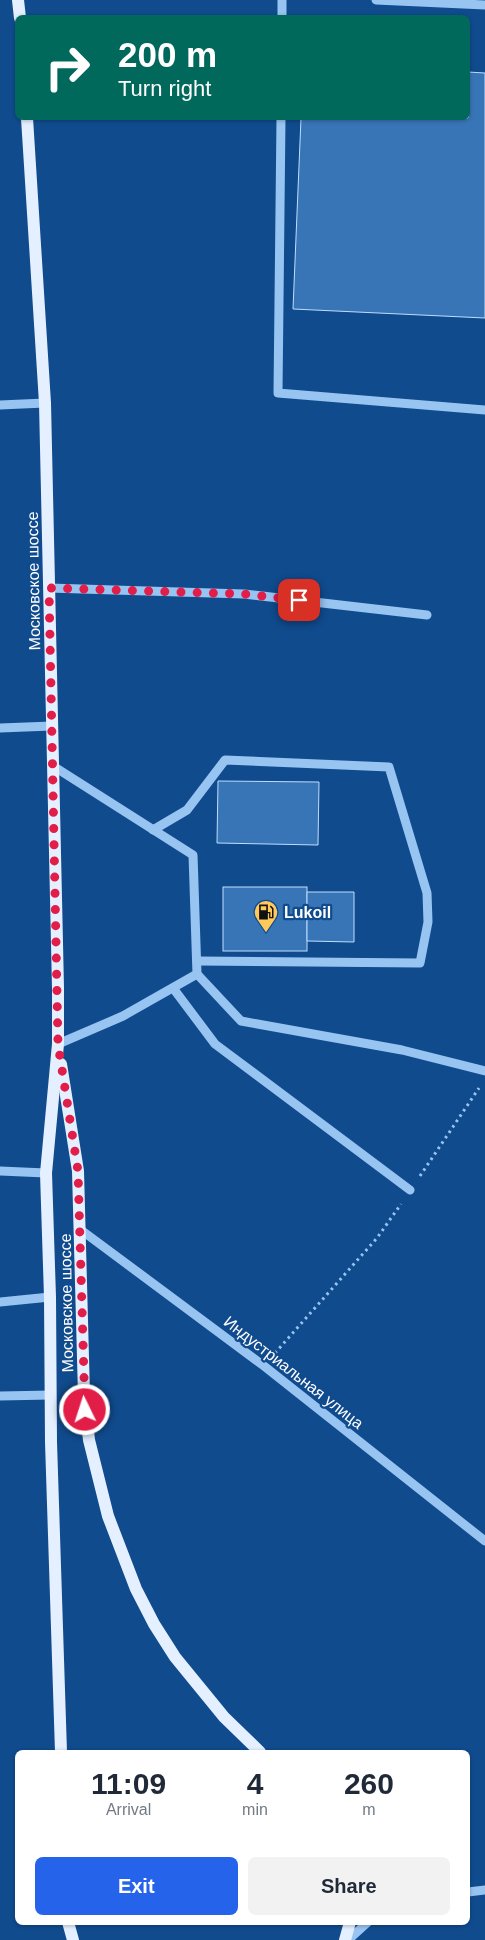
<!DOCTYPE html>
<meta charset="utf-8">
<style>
body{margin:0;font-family:Arial,sans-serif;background:#f2f2f3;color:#1f2937;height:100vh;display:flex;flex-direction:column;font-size:19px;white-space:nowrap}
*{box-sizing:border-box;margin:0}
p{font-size:16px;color:#747a83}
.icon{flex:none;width:28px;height:28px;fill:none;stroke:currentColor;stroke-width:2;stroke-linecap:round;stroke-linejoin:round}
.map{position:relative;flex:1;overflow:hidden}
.side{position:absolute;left:15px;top:1750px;width:455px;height:175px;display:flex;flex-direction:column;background:#fff;border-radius:8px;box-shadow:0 1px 4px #0004}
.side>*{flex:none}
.top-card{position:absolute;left:15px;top:15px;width:455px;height:105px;border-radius:8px;box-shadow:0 1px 4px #0004;background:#00695c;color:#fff;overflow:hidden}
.pin{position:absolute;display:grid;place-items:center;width:42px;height:42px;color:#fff;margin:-21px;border-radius:10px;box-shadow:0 2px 8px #0006}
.me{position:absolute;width:55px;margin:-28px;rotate:356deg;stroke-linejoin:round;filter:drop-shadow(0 0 4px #0008)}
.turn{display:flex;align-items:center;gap:18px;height:105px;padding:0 20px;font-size:22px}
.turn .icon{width:65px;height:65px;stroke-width:2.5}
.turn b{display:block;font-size:35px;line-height:42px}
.eta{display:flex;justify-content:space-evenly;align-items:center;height:85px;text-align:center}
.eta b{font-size:30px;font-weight:600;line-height:35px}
.action{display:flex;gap:10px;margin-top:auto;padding:10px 20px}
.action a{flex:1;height:58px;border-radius:8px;background:#2563eb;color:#fff;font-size:20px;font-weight:600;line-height:58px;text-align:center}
.action a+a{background:#f2f2f3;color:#1f2937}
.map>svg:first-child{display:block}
</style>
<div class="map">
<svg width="485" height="1940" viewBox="0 0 485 1940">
<rect width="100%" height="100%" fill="#104b8e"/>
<g fill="#3875b7" stroke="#bfddfd">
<polygon points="468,72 485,73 485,318 293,309 301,118 468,118"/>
<polygon points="218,781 319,782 318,845 217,843"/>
<rect x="223" y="887" width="84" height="64"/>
<polygon points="307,892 354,892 354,942 307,941"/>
</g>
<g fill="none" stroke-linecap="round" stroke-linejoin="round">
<g stroke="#98c4f2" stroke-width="3" stroke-dasharray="2.5 4" stroke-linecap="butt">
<polyline points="420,1176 479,1088"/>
<polyline points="275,1353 377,1238 401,1204"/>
</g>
<g stroke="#98c4f2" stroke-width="9">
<polyline points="376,0 485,5"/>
<polyline points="282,18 282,0"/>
<polyline points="281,118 278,393 485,410"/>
<polyline points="0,405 45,403"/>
<polyline points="49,588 244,594 427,615"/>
<polyline points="0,728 52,726"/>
<polyline points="53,766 193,855 197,974 123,1016 58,1044"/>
<polyline points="153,830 187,810 225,760 389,767 427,893 428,922 420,963 197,961"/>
<polyline points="197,974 241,1021 402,1050 485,1071"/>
<polyline points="173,988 215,1044 410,1190"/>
<polyline points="0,1171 46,1173"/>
<polyline points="81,1230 264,1366 485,1541"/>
<polyline points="0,1302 50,1297"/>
<polyline points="0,1396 51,1395"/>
<polyline points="468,1892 485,1890"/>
<polyline points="348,1940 368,1922"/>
</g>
<g stroke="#e4efff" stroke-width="12">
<polyline points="18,0 20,18"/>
<polyline points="27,118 45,403 58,988 58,1044 46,1173 50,1297 51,1442 61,1752"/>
<polyline points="61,1064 78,1171 84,1395 89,1440 108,1516 136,1589 154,1624 175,1657 224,1717 260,1752"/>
<polyline points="68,1922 73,1940"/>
<polyline points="345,1940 350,1922"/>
</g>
</g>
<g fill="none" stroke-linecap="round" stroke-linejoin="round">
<polyline stroke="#e11d48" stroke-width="9" stroke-dasharray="0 16.2" points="85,1410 78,1171 58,1044 49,588 244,594 299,600"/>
</g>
<defs>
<g id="fuel-pin" transform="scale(1.25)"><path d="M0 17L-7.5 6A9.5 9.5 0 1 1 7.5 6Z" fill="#ffca5a" stroke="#104b8e"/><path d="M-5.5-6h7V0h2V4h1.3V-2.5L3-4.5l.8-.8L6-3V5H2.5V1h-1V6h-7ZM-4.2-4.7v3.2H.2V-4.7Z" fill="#111"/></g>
</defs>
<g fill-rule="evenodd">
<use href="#fuel-pin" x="266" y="912"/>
</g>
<g text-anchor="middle" stroke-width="4.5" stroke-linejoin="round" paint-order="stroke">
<g font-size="16" fill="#fff" stroke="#104b8e">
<text transform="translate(33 581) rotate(-91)" y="6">Московское шоссе</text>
<text transform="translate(66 1303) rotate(-91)" y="6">Московское шоссе</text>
<text transform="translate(294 1372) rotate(38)" y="6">Индустриальная улица</text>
</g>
<g font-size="16" font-weight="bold" fill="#fff" stroke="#104b8e" text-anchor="start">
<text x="284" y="918">Lukoil</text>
</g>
</g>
</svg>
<div class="pin" style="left:299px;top:600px;background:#d93025"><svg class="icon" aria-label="arrive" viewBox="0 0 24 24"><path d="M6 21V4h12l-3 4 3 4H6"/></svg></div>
<svg class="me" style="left:85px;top:1410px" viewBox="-20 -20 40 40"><circle r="17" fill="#e11d48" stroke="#fff" stroke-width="3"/><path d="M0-11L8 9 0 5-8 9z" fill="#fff"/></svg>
<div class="top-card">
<div class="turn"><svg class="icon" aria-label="right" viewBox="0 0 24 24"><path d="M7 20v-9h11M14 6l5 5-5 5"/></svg><div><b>200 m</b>Turn right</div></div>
</div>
<section class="side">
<div class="eta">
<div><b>11:09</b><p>Arrival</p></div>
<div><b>4</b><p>min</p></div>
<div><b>260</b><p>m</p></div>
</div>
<div class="action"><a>Exit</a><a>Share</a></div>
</section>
</div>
